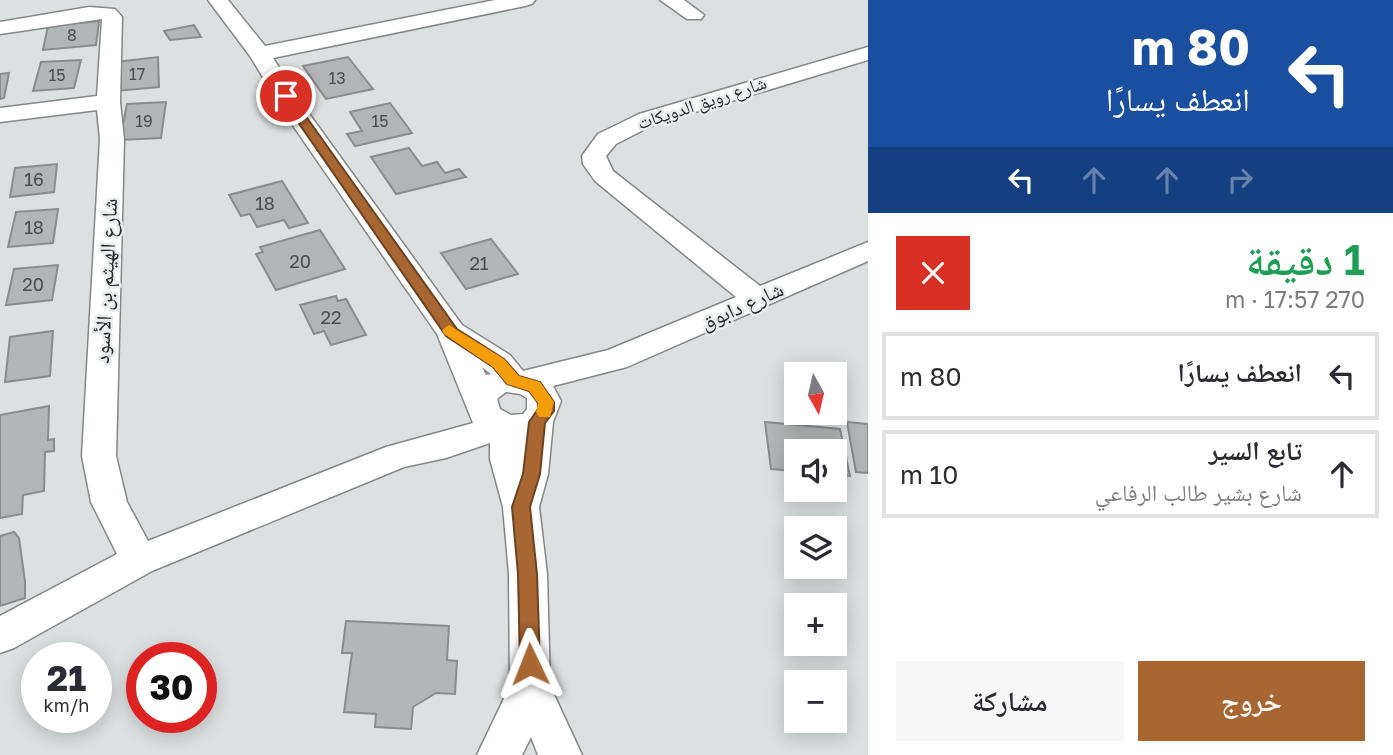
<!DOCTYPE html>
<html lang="ar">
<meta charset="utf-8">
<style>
body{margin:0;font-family:"Golos Text","Noto Naskh Arabic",sans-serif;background:#f7f7f7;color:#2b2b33;direction:rtl;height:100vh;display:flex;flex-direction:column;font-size:26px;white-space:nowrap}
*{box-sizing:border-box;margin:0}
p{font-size:23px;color:#7c7c81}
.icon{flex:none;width:38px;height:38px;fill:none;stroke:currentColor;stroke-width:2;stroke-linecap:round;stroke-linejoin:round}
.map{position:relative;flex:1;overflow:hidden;direction:ltr}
.sheet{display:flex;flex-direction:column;background:#fff;width:525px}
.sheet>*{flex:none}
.top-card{background:#1a4fa0;color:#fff;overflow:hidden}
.needle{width:46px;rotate:172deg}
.controls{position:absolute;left:784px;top:362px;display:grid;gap:14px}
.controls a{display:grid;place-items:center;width:63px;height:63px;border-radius:0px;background:#fff;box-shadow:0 4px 18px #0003;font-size:35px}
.speed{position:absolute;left:21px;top:642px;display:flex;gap:14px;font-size:35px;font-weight:700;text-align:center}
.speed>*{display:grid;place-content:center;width:91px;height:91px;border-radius:50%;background:#fff;box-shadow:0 4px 18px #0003;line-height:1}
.speed small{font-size:18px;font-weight:400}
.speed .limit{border:10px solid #d22;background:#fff;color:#111}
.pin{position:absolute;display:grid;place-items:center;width:60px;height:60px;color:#fff;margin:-30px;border:4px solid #fff;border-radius:50%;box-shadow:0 2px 7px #0007}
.me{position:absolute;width:77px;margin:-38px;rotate:358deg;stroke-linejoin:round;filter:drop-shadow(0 0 5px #0008)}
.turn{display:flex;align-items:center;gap:24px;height:147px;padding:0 28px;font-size:32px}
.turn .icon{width:91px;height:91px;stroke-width:2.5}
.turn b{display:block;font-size:49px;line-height:60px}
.lanes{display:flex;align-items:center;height:66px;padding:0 28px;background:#0003;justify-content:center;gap:35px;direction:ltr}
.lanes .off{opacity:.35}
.round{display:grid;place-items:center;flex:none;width:74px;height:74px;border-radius:0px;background:#f7f7f7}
.summary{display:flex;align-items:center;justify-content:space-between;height:119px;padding:0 28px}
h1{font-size:42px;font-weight:600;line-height:52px;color:#1e9e55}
.primary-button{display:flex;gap:14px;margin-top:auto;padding:14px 28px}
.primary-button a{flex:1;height:80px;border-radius:0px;background:#a86632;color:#fff;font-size:28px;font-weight:600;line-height:80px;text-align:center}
.primary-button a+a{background:#f7f7f7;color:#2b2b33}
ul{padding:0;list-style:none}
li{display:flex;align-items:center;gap:21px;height:88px;margin:0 14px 10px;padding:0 14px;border:4px solid #e1e1e2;border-radius:0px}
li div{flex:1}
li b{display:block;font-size:26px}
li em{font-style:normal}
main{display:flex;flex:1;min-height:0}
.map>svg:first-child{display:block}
</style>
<main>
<section class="sheet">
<div class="top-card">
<div class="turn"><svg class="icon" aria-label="left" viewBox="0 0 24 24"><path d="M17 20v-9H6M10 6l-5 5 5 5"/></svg><div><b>80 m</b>انعطف يسارًا</div></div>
<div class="lanes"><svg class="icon" aria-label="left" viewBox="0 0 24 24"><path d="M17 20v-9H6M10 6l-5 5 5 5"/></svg><svg class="icon off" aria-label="ahead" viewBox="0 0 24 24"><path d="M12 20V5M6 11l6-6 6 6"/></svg><svg class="icon off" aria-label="ahead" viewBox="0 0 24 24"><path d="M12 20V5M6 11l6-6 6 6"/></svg><svg class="icon off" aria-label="right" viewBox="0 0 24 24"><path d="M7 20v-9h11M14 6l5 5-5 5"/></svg></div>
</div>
<div class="summary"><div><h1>1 دقيقة</h1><p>270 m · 17:57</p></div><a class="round" style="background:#d93025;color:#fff"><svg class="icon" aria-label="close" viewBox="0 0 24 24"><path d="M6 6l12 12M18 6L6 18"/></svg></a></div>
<ul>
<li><svg class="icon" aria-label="left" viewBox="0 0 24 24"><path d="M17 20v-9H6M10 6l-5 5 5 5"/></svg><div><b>انعطف يسارًا</b></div><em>80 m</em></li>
<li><svg class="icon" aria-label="ahead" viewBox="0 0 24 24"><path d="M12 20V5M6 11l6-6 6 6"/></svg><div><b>تابع السير</b><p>شارع بشير طالب الرفاعي</p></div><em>10 m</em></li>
</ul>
<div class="primary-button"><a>خروج</a><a>مشاركة</a></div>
</section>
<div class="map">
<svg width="868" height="755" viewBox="0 0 868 755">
<rect width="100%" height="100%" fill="#dce0e0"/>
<g fill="#b3b6b7" stroke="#898c8d" stroke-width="2">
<polygon points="99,21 96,45 43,50 48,26"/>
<polygon points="194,25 201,37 170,40 164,31"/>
<polygon points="158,57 159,87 116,91 116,62"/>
<polygon points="348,57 373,89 326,99 303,66"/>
<polygon points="81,60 74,88 33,91 41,62"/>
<polygon points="9,73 4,98 0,99 0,74"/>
<polygon points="166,102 161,138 120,140 127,104"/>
<polygon points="390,103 412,133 355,146 347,134 362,131 350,112"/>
<polygon points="409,148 422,166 437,162 445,173 459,169 466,177 396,194 371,157"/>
<polygon points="57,164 54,192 10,197 15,168"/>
<polygon points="282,181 308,223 289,228 284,220 257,227 250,214 241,216 229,195"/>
<polygon points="58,209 53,243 8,247 16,212"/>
<polygon points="320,230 345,269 276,290 256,254 263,252 260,247"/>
<polygon points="491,239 518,274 466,289 441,253"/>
<polygon points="58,265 52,300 6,305 14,269"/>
<polygon points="336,296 338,301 346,299 366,335 331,345 324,331 314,334 300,305"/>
<polygon points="53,331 50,376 5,382 10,337"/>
<polygon points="49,406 48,440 54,439 54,451 45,452 44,491 23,495 22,514 0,518 0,415"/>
<polygon points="765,422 840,429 850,476 835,474 835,452 796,452 796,471 771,469"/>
<polygon points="847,422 868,424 868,473 856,472"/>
<polygon points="14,532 19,538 25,581 25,598 0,606 0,536"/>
<polygon points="346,621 449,626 447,660 457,661 455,694 436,693 413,707 411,729 375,727 376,714 344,712 352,653 342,653"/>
</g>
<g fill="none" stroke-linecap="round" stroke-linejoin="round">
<g stroke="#838787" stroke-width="3">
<g id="minor">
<path d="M208 0H228L265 46 495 0H535L532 4 525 6 273 58 310 115 462 325 510 355 523 371 608 350 736 297 595 181 583 164 582 156 598 134 639 114 868 47V60L655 124 616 144 606 156 613 171 760 286 868 242V261L627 367 553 386 561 401 553 422 548 474 539 507 547 574 550 686 582 755H538L531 737 522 755H477L510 686 509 574 503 507 490 459V443L446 458 404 467 152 571 14 648 0 653V616L117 554 91 502 82 456 100 139 97 110 0 122V108L97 96 102 19 0 34V22L89 7 115 9 122 17 120 102 124 139 116 456 127 502 148 541 386 447 473 423 437 334 287 117 250 56ZM482 367 491 374 486 375ZM506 392 520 394 527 398V409L523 414 511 415 500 409 497 399Z"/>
<polygon points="660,0 684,0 704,15 701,19 687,19"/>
</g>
</g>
<use href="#minor" fill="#fff" fill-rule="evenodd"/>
</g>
<polygon fill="#a86632" stroke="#6d4220" stroke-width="2" points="282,94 290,94 457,329 504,359 519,376 540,382 554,402 554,411 545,423 540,474 530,507 537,574 540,664 537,670 530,673 523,670 520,664 518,574 512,507 523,474 529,422 538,409 538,403 529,391 507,384 493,367 446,336 280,96"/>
<polygon fill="#f59e0b" points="449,325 504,359 519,376 540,382 554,402 550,417 539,417 536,412 538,403 529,391 507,384 493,367 444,334 442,330"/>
<g text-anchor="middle" stroke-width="5" stroke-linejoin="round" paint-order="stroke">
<g font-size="16" fill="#494c4c">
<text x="72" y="41">8</text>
<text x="137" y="80">17</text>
<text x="57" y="81">15</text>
<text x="337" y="84">13</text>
<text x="144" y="127">19</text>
<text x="380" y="127">15</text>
</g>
<g font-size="18" fill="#262828" stroke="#e9eded">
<text transform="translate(702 103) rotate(-18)" y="6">شارع رويق الدويكات</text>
</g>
<g font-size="18" fill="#494c4c">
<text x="34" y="186">16</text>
<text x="265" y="210">18</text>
<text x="34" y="234">18</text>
<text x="300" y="268">20</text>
<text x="479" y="270">21</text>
<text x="33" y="291">20</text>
<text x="331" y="324">22</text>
</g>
<g font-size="21" fill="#262828" stroke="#e9eded">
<text transform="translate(106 281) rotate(-87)" y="7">شارع الهيثم بن الأسود</text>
<text transform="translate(742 306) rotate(-24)" y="7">شارع دابوق</text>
</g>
</g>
</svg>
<div class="controls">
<a><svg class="needle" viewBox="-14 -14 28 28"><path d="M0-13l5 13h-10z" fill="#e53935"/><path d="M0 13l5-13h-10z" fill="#7c7c81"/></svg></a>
<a><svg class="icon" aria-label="sound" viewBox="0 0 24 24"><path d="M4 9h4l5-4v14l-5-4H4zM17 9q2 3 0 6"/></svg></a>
<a><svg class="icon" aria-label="layers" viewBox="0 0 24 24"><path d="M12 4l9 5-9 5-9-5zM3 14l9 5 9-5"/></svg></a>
<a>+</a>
<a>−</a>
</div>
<div class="speed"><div>21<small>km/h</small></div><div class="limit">30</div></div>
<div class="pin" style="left:286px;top:96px;background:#d93025"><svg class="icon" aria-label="arrive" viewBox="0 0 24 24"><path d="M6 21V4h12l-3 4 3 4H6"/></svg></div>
<svg class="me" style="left:530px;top:664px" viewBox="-20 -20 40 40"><path d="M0-17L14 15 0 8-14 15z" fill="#a86632" stroke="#fff" stroke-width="4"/></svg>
</div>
</main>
